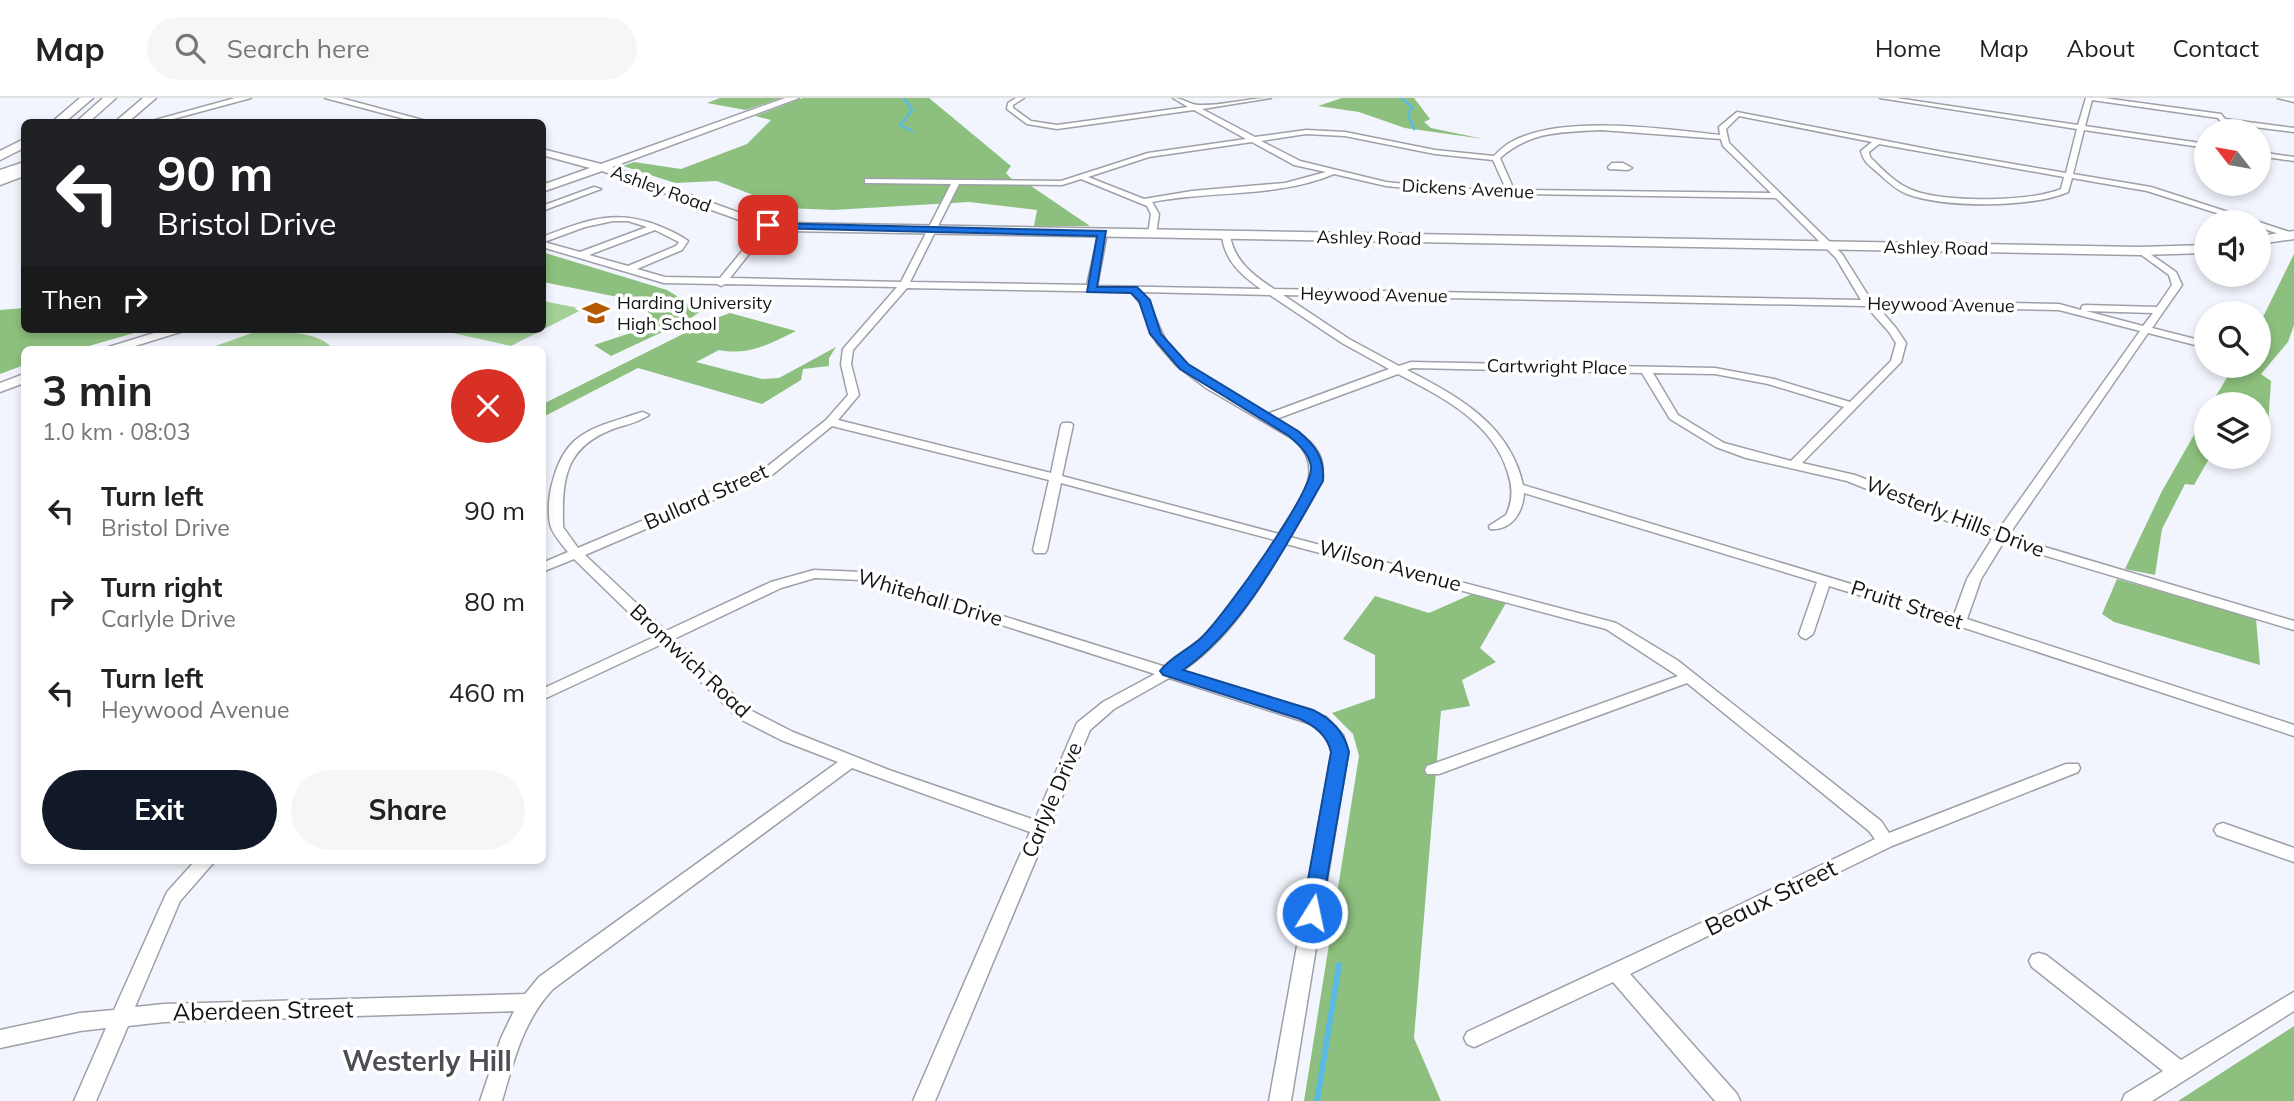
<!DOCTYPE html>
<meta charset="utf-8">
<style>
body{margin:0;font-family:Mulish,sans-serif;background:#f6f6f6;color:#222;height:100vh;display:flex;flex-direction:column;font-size:26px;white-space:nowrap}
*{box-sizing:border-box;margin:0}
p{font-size:23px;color:#767676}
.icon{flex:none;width:38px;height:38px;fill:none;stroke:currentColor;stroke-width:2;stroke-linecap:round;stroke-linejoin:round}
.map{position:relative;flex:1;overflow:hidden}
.drawer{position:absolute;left:21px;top:248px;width:525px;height:518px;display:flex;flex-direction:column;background:#fff;border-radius:10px;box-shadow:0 4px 10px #0003}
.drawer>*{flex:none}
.top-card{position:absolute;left:21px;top:21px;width:525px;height:214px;border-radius:10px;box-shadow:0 4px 10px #0003;background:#202124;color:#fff;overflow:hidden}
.needle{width:46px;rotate:301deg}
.tools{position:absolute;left:2194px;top:21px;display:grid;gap:14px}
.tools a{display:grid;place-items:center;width:77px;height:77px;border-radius:50%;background:#fff;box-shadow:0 4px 10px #0003;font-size:35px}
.pin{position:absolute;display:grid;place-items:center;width:60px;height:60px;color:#fff;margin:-30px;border-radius:14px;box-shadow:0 4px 10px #0006}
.me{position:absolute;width:77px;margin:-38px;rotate:10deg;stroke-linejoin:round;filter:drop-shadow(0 0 5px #0008)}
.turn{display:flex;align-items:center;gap:24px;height:147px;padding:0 21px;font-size:32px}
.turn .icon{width:91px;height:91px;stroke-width:2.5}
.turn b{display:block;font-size:49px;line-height:60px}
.then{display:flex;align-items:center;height:66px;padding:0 21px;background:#0003;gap:14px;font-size:26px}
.round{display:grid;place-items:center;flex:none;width:74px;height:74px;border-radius:37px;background:#f6f6f6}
.summary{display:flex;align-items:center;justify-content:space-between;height:119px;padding:0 21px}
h1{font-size:42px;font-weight:700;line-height:52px}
.action{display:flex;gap:14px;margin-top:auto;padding:14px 21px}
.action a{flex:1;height:80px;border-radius:42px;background:#111827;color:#fff;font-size:28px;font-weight:700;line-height:80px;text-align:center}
.action a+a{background:#f6f6f6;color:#222}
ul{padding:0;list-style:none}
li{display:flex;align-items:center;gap:21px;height:91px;padding:0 21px}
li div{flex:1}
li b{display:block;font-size:26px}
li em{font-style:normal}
header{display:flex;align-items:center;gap:42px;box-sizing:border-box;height:98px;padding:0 35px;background:#fff;border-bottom:2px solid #e0e0e0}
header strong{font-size:33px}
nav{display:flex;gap:38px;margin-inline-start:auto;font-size:24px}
.search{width:490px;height:63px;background:#f6f6f6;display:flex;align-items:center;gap:18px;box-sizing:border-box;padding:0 24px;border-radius:38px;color:#767676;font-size:26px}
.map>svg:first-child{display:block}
</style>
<header>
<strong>Map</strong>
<div class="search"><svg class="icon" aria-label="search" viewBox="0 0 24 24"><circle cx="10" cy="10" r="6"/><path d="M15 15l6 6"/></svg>Search here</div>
<nav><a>Home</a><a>Map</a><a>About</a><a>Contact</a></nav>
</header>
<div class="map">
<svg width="2294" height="1003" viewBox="0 0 2294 1003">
<rect width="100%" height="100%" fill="#f2f5fd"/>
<g fill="#a2d095">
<polygon points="543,203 583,211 511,248 435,231 542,231"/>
<path d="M252 235C280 235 314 230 335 252H204Z"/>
</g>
<g fill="#8dc07e">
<polygon points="720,0 781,0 746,12 707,5"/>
<path d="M803 0H929L1011 68 1006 75C1013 84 1020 87 1031 88L1090 128H1034L1037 112 969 104 833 112 787 110 717 83 675 85 623 68 634 64 681 71 747 46 771 22 755 18Z"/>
<polygon points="1342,0 1414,0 1430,21 1424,24 1431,30 1484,41 1405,30 1359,14 1318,8"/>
<polygon points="542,154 667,192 701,213 688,222 611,258 594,247 655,227 643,204 543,184"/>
<polygon points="2294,156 2294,227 2288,244 2261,276 2271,283 2268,327 2259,327 2259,306 2211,306 2234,268 2259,268 2259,227"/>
<polygon points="24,210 24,231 148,231 75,252 24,252 24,267 0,276 0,212"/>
<path d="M730 215 796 233C770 246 748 258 719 252L696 264 762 281 779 280 836 249 829 260V268L803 271 801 282 762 306 638 270 543 319V306L711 222Z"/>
<polygon points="2207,314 2207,359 2210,359 2194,387 2185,386 2162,431 2155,477 2125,471 2162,393"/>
<polygon points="2117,481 2256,521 2260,567 2114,524 2102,516"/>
<polygon points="1472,496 1506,505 1480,550 1496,564 1462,582 1470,608 1441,613 1414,940 1441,1003 1304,1003 1359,658 1353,636 1332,615 1375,600 1375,557 1343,541 1375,498 1429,515"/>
<polygon points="2294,928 2294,1003 2178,1003"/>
</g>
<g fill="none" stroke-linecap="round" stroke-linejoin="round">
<g stroke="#5bbae2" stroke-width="2.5">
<polyline points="904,0 912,12 900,27 912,33"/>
<polyline points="1401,0 1412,9 1408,16 1414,31"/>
</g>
<polyline stroke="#5bbae2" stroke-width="6" points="1317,1003 1339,867"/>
<g stroke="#9da0a7" stroke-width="3">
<g id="street">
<path d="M1016 0H1024L1013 7V10L1031 23 1057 27 1188 9 1173 0C1183 0 1190 7 1199 7 1223 8 1247 0 1271 0L1202 11 1255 39 1306 32 1345 34 1435 52 1494 58C1499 53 1505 47 1511 44 1562 16 1663 31 1720 37L1719 29 1737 14 1943 54 2066 75 2077 31 1880 0H1896L2078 27 2086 0H2104L2221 16 2225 21 2294 30V34L2222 25 2218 20 2092 2 2085 28 2207 46V50L2084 32 2073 76 2151 89 2293 135V139L2290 140 2259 129V124H2245L2147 93 2072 80 2068 94C2031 110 1945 110 1907 96 1896 92 1886 82 1877 74 1869 67 1863 63 1861 53L1872 44 1739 18 1726 31 1729 45 1842 156 1871 202 2059 206 2081 212 2082 208 2085 207 2157 209 2172 187 2169 177 2136 153 2143 151 2176 174 2182 187 2152 230 2207 244V250L2148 235 2008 438 2294 523V532L2003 445 1981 481 1967 521 2294 627V638L1928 518 1829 488 1813 536 1806 541 1801 539 1799 536 1817 484 1524 395C1523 414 1512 433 1490 431L1489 428 1506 417C1513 403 1513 390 1508 375 1493 324 1442 299 1398 276L1276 321C1348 359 1323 382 1290 439L1616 525 1677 562 1881 723 1889 735 2066 666H2078L2080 670 2078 674 1892 748 1630 876 1737 996 1740 1003H1715L1613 884 1481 946 1474 949 1467 946 1464 940 1467 934 1731 811 1875 741 1869 733 1687 585 1439 676H1427L1425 672 1427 668 1678 578 1606 531 1286 446C1259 492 1227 544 1180 574L1326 619 1343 637 1348 654 1291 1003H1269L1332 654 1329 643 1314 627 1169 580 1114 611 1090 632 935 1003H913L1030 734 852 670 553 891C523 923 514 962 502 1003H480L501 940 514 913 164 924 128 928 96 1003H74L106 930 80 933 0 950V932L80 915 114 912 167 794 195 763H215L180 803 135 909 164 906 525 896 539 879 838 664 781 642 738 620 662 546 542 602V591L654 539 574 461 542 474V465L568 454C562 446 552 436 550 426 545 400 556 356 578 340 595 327 619 322 639 315L643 314 649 317C639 324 625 327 613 331 566 349 562 379 563 425V429L578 450 764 371 826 322 848 297 841 266 843 251 897 189 725 186 721 188 717 186 664 185 542 149V139C585 123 614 110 659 128 669 132 680 137 688 143L682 152 637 171 665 179 720 180 765 125 768 124 772 127 730 180 901 184 951 86 868 85H865V81L1061 83 1148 55 1246 41 1194 12 1057 31 1027 26 1007 11 1008 5ZM1601 32 1721 41 1723 48 1771 95 1514 92 1500 60C1530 33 1563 34 1601 32ZM1306 36 1345 38 1435 56 1493 62 1506 91H1455L1386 84 1300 63 1261 43ZM1252 44 1294 67 1326 74 1285 85 1192 93 1144 101 1088 79 1149 59ZM1879 46 2064 79 2061 91C2030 104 1944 105 1912 92 1896 86 1882 71 1870 59L1869 54ZM1334 76 1386 88 1455 95 1776 100 1836 160 1861 202 1274 191C1253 177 1235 164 1230 138L1226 135 1222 138C1225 163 1241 177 1261 191L1097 188 1107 135 1103 132 1099 135 1087 187 910 184 959 86 1062 87 1081 81 1147 108 1151 116 1148 136 1152 139 1156 136 1159 116 1152 104C1212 92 1277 100 1334 76ZM613 123H628L647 129 580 154 544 144 585 129ZM655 132 679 144 676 148 628 168 589 157ZM907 190 1131 194 1140 205 1157 245 1176 267 1206 290 1295 342C1328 374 1297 405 1279 436L1062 378 1073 327 1071 325H1063L1061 327 1051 375 838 322 859 297 851 266 853 252ZM1141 194 1270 197 1342 245 1389 271 1267 316C1234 298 1192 279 1169 247 1157 231 1155 210 1141 194ZM1283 197 1866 208 1889 234 1896 245 1891 263 1850 304 1774 281 1715 270 1411 264 1399 268 1349 241ZM1877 208 2059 212 2140 233 1997 434 1855 377 1802 365 1901 264 1906 245 1896 230ZM2086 213 2153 215 2143 228ZM1412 270 1642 275 1670 321 1716 349 1746 360 1847 383 1992 441 1967 481 1954 517 1523 387C1510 327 1458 298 1407 272ZM1653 275 1715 276 1768 286 1844 309 1791 363 1724 345 1678 317ZM832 328 1049 382 1033 452 1035 455H1045L1047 452 1061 385 1275 442C1246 490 1214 539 1166 569L862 474 814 472 771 484 666 533 585 457 772 377ZM815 480 861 482 1155 576 1103 604 1077 625 1035 722 889 672 793 634 750 612 674 541 781 490Z"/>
<polygon points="2278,0 2294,0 2294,4"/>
<polygon points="2259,54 2294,59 2294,63 2259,58"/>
<polygon points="1612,65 1623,65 1632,70 1628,72 1609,71 1608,69"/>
<polygon points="594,89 601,91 542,113 542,108"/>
<polygon points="2223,725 2294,750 2294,764 2217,737 2214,732 2217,727"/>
<polygon points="2039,855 2046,857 2181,962 2294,894 2294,913 2152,1003 2122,1003 2125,996 2163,973 2032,869 2029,863 2032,857"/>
</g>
</g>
<g stroke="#9da0a7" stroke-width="3">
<g id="secondary">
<polygon points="235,0 251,0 162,24 148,24"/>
<polygon points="325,0 341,0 430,24 416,24"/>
<polygon points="785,0 799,0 612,69 757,121 787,125 2140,149 2207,147 2207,155 2140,157 787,133 751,126 602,73 542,94 542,87 590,70 542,57 542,51 601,66"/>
<polygon points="24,71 24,78 0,87 0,80"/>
<polygon points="2294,133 2294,141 2259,146 2259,138"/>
<polygon points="167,231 190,231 122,252 99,252"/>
<polygon points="24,276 24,285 0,294 0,285"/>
</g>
</g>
<g stroke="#9da0a7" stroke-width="3">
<g id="highway">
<polygon points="80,0 93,0 65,24 52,24"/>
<polygon points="103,0 116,0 89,24 76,24"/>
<polygon points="143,0 156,0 128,24 115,24"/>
<polygon points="24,41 24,50 0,62 0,53"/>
<polygon points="24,64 24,72 0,81 0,72"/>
</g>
</g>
<use href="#street" fill="#fff" fill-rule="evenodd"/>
<use href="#secondary" fill="#fff" fill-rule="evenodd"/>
<use href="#highway" fill="#fff" fill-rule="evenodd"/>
</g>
<path fill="#1a73e8" stroke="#114b97" stroke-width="2" d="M765 125 1106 133 1097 189H1137L1150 202 1161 236 1188 266 1298 333C1315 347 1325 360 1323 383 1285 448 1246 528 1183 572L1313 612C1331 621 1344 633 1349 654L1320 821 1312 823 1305 821 1302 815 1331 654C1327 637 1315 628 1300 621L1163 577 1160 573C1170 559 1190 551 1202 539 1223 519 1315 392 1311 368 1309 355 1298 346 1289 338L1180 271 1150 236 1139 203 1131 195 1087 194 1097 138 768 130Z"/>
<defs>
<g id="school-bare" transform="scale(2.1)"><path d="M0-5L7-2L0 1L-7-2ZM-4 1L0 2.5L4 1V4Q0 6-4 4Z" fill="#b65903" stroke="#fff" stroke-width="2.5" paint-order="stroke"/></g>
</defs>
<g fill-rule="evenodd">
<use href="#school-bare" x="596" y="215"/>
</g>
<g text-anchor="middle" stroke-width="7" stroke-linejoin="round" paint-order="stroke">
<g font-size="18" fill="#131416" stroke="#fff">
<text transform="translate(661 91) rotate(20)" y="6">Ashley Road</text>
<text transform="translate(1468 91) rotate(3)" y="6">Dickens Avenue</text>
<text transform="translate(1369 140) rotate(1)" y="6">Ashley Road</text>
<text transform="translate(1936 150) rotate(1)" y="6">Ashley Road</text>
<text transform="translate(1374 197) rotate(1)" y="6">Heywood Avenue</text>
<text transform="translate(1941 207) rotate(1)" y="6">Heywood Avenue</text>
<text transform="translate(1557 269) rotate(1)" y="6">Cartwright Place</text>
</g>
<g font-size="18" fill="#131416" stroke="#fff" text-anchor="start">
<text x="617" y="211">Harding University<tspan x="617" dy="21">High School</tspan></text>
</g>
<g font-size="21" fill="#131416" stroke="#fff">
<text transform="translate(706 399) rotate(-24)" y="7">Bullard Street</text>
<text transform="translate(1955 419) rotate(21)" y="7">Westerly Hills Drive</text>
<text transform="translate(1390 468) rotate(15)" y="7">Wilson Avenue</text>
<text transform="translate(930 500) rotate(17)" y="7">Whitehall Drive</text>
<text transform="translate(1907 507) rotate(18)" y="7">Pruitt Street</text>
<text transform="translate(690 563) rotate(43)" y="7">Bromwich Road</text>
<text transform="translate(1052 702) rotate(-67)" y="7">Carlyle Drive</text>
</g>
<g font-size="24" fill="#131416" stroke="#fff">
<text transform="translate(1771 800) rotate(-26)" y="8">Beaux Street</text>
<text transform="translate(263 913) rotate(-1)" y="8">Aberdeen Street</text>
</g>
<g font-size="28" font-weight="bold" fill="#4c4e54" stroke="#fff">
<text x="427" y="973">Westerly Hill</text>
</g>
</g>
</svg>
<div class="tools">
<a><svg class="needle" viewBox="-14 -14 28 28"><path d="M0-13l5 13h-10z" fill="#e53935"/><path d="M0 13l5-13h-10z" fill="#767676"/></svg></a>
<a><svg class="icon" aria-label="sound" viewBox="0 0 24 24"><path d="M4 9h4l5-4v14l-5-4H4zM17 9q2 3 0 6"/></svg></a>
<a><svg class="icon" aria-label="search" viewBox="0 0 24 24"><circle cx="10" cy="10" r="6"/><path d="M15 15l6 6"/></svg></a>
<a><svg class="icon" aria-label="layers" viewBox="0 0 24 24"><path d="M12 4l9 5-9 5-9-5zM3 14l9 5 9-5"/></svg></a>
</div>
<div class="pin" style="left:768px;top:127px;background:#d93025"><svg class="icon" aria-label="arrive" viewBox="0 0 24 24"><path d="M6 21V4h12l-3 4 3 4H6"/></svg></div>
<svg class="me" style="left:1312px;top:815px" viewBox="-20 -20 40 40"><circle r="17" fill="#1a73e8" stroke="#fff" stroke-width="3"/><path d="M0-11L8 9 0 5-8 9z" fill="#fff"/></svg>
<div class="top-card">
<div class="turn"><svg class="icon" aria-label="left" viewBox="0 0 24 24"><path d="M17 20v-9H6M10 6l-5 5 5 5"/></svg><div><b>90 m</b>Bristol Drive</div></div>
<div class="then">Then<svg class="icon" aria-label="right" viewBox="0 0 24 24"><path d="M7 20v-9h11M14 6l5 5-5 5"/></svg></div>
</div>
<section class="drawer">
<div class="summary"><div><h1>3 min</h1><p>1.0 km · 08:03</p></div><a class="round" style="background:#d93025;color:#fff"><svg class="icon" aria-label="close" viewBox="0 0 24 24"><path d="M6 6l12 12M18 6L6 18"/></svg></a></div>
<ul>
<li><svg class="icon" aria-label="left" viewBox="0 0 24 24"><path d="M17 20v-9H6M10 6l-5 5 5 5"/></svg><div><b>Turn left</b><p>Bristol Drive</p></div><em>90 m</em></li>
<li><svg class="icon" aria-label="right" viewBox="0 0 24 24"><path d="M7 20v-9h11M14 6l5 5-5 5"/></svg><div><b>Turn right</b><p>Carlyle Drive</p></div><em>80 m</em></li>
<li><svg class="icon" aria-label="left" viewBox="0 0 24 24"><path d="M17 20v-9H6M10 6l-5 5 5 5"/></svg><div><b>Turn left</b><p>Heywood Avenue</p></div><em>460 m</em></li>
</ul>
<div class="action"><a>Exit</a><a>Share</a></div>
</section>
</div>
